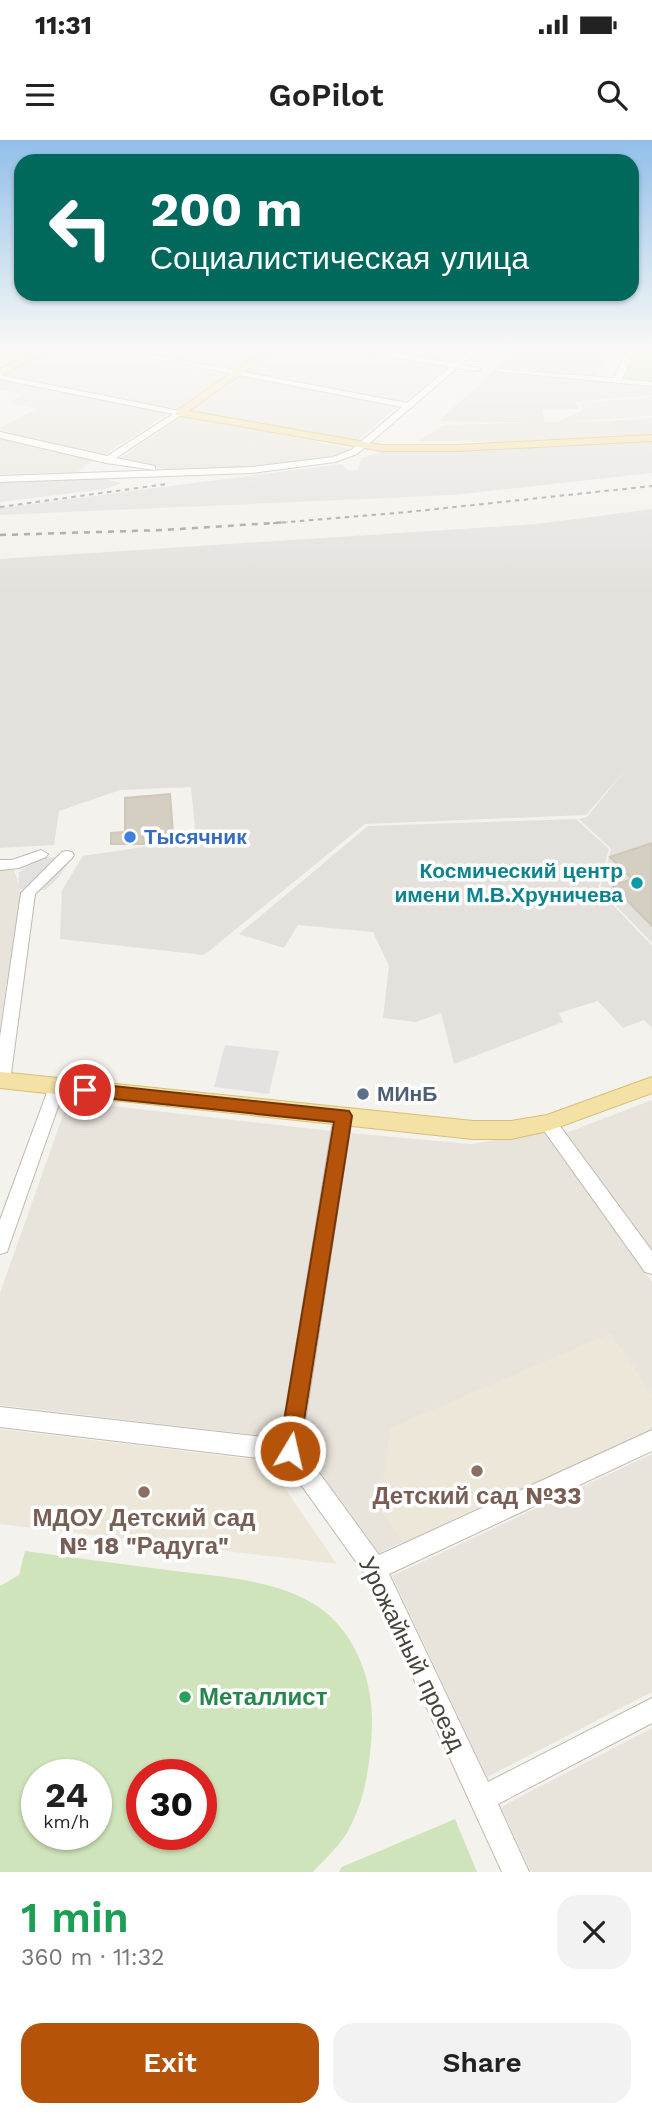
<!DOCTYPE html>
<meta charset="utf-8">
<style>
body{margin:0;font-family:"Work Sans",sans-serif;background:#f2f2f2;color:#222;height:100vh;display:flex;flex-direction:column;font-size:26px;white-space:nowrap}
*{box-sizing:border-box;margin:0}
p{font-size:23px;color:#767676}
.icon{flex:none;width:38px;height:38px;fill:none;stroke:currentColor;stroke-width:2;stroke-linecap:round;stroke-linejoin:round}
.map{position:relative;height:1732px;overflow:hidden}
.panel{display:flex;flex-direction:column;background:#fff;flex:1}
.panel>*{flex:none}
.guide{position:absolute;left:14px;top:14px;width:625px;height:147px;border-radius:21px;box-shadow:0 2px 5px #0004;background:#00695c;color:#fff;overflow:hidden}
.speed{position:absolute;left:21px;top:1619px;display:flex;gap:14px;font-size:35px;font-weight:700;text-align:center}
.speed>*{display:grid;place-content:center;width:91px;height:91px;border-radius:50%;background:#fff;box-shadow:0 2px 5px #0004;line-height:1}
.speed small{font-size:18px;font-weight:400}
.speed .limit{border:10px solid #d22;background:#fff;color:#111}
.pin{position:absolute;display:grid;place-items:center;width:60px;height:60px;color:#fff;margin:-30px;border:4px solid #fff;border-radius:50%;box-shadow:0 2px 7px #0007}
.me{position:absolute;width:77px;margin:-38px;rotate:9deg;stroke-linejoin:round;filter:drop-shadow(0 0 5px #0008)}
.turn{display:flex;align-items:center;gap:24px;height:147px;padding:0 21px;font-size:32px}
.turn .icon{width:91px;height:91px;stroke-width:2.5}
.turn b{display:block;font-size:49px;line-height:60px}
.round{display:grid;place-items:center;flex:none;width:74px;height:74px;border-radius:21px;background:#f2f2f2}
.headline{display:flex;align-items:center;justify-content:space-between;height:119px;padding:0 21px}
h1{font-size:42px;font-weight:600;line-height:52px;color:#1e9e55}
.action{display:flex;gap:14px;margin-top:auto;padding:14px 21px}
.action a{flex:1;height:80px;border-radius:21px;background:#b45309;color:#fff;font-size:28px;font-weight:600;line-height:80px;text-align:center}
.action a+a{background:#f2f2f2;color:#222}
.status{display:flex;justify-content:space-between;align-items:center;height:49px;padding:0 35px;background:#fff;direction:ltr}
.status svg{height:19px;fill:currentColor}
header{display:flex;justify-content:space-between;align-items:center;height:91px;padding:0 21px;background:#fff;font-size:32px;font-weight:600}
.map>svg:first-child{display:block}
</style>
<div class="status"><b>11:31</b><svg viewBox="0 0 49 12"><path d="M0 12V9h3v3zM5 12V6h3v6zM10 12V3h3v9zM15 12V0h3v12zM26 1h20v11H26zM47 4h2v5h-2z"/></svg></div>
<header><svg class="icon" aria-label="menu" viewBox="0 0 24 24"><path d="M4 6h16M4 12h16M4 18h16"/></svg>GoPilot<svg class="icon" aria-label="search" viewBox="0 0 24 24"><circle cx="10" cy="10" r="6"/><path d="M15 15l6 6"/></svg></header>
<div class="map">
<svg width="652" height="1732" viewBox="0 0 652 1732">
<rect width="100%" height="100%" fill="#f4f2ec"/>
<g fill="#e8e4db">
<polygon points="48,211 99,211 227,235 176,269 3,235"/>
<polygon points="130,211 205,213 264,211 232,232"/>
<polygon points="276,211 353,211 446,228 403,263 244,234"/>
<polygon points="375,211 462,211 447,224"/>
<polygon points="242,237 397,267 353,304 189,272"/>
<polygon points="0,239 170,273 102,316 0,293 0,288 36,269 10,262 22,254 0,250"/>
<polygon points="652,257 652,276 560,282 611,281 625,297 506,302 418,301 444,285 558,282 583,270 580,263"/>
<polygon points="181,276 350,308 339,316 250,328 178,332 119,319"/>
<polygon points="0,299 95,319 78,332 0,334"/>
<polygon points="0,729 14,730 21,752 0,887"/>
<polygon points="652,960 652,1111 566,993"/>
<polygon points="68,961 331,991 281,1298 0,1265 0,1153"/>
<polygon points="545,992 652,1142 652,1287 379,1413 302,1308 350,993 471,1004"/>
<polygon points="652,1314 652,1552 487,1637 392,1436"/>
<polygon points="652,1588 652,1732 531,1732 501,1667"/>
</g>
<g fill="#e4e1dd">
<polygon points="514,211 611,211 597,236 497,227"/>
<polygon points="494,231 652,244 652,255 575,262 580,269 542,270 545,283 439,281"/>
<polygon points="652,278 652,296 625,297 611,281"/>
<polygon points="652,302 652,333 453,355 0,375 0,368 342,324 348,330 358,330 361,318 381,312"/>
<polygon points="95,337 121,343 106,349 0,362 0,340"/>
<polygon points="652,369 652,803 600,749 611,709 579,679 587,677 626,629 586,675 365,684 204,815 60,799 62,750 83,716 196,699 191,647 120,650 59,671 54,705 0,708 0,419 537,384"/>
<polygon points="576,679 609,709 598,749 652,806 652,888 644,880 623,888 598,861 559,873 563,882 454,924 441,873 416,882 383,878 389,826 373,792 298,785 284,808 239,794 368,686"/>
</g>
<g fill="#ece7d8">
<polygon points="611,1193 652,1254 652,1292 407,1406 379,1369 390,1288"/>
<polygon points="0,1289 266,1321 337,1424 0,1384"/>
</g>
<g fill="#cfe4ba" fill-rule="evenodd">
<polygon points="630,221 652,221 652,241 625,239"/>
<path d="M25 1411C72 1417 119 1424 167 1430 214 1436 280 1439 320 1468 356 1494 373 1541 372 1584 371 1622 365 1664 345 1696 336 1709 323 1721 313 1732H0V1446L19 1435ZM37 1634H96V1694H37ZM142 1634H201V1694H142Z"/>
<polygon points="455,1679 477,1732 339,1732 342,1727"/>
</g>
<g fill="#e4e2e0">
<polygon points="73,717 57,739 45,750 18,749 19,732 24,728 44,718"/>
<polygon points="225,905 279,911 269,954 214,947"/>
</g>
<g fill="#d5cec3" stroke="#cfc7b7" stroke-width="2">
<polygon points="170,654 173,693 143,695 144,704 111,704 111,693 125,692 125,658"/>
<polygon points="652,703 652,786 613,746 632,739 610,717"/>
</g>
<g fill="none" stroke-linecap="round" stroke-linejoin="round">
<g stroke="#bfbaaf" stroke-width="2">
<g id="minor">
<polygon points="115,211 133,211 407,263 450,227 359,211 379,211 454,223 468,211 477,211 462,224 481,229 477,231 457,228 357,314 335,322 252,333 0,342 0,336 252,327 333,317 351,310 402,267"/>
<polygon points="627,211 635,211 622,239 652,242 652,246 495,231 499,229 614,238"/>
<polygon points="0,235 180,271 184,273 116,318 155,326 155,330 106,323 0,298 0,292 107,316 173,274 0,239"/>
<polygon points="41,710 48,714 46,717 19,728 0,730 0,720 12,720"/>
<polygon points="67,711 72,712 74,715 72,718 35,754 10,941 8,946 0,947 0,897 21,753 62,712"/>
<polygon points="57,940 63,942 65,947 9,1106 7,1112 0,1114 0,1080 49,947 51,942"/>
<polygon points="343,969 349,971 352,976 301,1308 379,1415 652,1290 652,1311 389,1434 488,1642 652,1558 652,1583 498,1664 529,1732 502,1732 367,1437 284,1321 0,1287 0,1267 281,1299 334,976 337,971"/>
<polygon points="548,976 554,978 652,1111 652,1134 645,1132 542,988 539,983 542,978"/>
</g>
</g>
<g stroke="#d8bf77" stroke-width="2">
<g id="major">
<polygon points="34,211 46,211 0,236 0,229"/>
<polygon points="263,211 274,211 189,271 382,305 457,305 652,295 652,301 457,311 382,311 176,275 176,271"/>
<polygon points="0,932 473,981 511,981 547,975 652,937 652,953 548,991 511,999 473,999 0,948"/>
</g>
</g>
<use href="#minor" fill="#fff" fill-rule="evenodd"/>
<use href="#major" fill="#f4e1a6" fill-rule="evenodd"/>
<g stroke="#999" stroke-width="2" stroke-dasharray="4.5 4.5" stroke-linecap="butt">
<polyline points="0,367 167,344"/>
<polyline points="264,384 408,372 652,346"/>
</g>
<polyline stroke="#999" stroke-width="2.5" stroke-dasharray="6 6" stroke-linecap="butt" points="0,395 164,390 288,382"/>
</g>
<linearGradient id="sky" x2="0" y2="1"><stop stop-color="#91bfe9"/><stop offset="0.46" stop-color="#faf9f6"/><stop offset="1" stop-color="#faf9f6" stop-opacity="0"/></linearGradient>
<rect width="652" height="454" fill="url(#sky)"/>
<polygon fill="#b45309" stroke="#753606" stroke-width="2" points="85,943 349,971 352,976 298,1319 290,1322 283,1319 279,1311 334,982 85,956 79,954 76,950 79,945"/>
<circle fill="#3f7fe0" stroke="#fff" stroke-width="2.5" cx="130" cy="697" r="7"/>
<circle fill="#0f9aa8" stroke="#fff" stroke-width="2.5" cx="637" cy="743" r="7"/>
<circle fill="#5c6f8a" stroke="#fff" stroke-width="2.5" cx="363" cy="954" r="7"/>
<g fill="#8d6e63" stroke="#fff" stroke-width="2.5">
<circle cx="477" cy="1331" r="7"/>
<circle cx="144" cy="1352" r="7"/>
</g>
<circle fill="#2e9e5b" stroke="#fff" stroke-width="2.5" cx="185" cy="1557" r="7"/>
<g text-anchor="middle" stroke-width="7" stroke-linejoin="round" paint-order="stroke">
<g font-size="21" font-weight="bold" fill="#366cbe" stroke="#fff" text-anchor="start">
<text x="144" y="704">Тысячник</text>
</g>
<g font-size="21" font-weight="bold" fill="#0d838f" stroke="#fff" text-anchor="end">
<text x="623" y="738">Космический центр<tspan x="623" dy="24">имени М.В.Хруничева</tspan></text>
</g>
<g font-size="21" font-weight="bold" fill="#4e5e75" stroke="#fff" text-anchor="start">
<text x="377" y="961">МИнБ</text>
</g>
<g font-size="24" font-weight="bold" fill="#785e54" stroke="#fff">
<text x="477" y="1364">Детский сад №33</text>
<text x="144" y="1386">МДОУ Детский сад<tspan x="144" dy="28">№ 18 "Радуга"</tspan></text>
</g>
<g font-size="24" fill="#48433a" stroke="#fff">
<text transform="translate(412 1514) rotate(64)" y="8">Урожайный проезд</text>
</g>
<g font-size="24" font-weight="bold" fill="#27864d" stroke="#fff" text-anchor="start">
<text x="199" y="1565">Металлист</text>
</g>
</g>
</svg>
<div class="speed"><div>24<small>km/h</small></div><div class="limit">30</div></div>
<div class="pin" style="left:85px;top:950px;background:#d93025"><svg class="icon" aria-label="arrive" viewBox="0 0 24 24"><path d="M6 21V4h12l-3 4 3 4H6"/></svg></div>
<svg class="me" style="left:290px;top:1311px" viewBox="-20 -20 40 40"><circle r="17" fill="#b45309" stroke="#fff" stroke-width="3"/><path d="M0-11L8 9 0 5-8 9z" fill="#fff"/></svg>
<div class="guide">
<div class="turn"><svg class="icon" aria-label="left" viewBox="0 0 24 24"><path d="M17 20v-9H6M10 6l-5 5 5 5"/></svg><div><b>200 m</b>Социалистическая улица</div></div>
</div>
</div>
<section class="panel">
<div class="headline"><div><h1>1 min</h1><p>360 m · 11:32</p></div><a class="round"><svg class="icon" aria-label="close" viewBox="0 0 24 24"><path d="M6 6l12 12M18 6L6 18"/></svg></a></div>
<div class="action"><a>Exit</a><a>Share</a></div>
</section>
